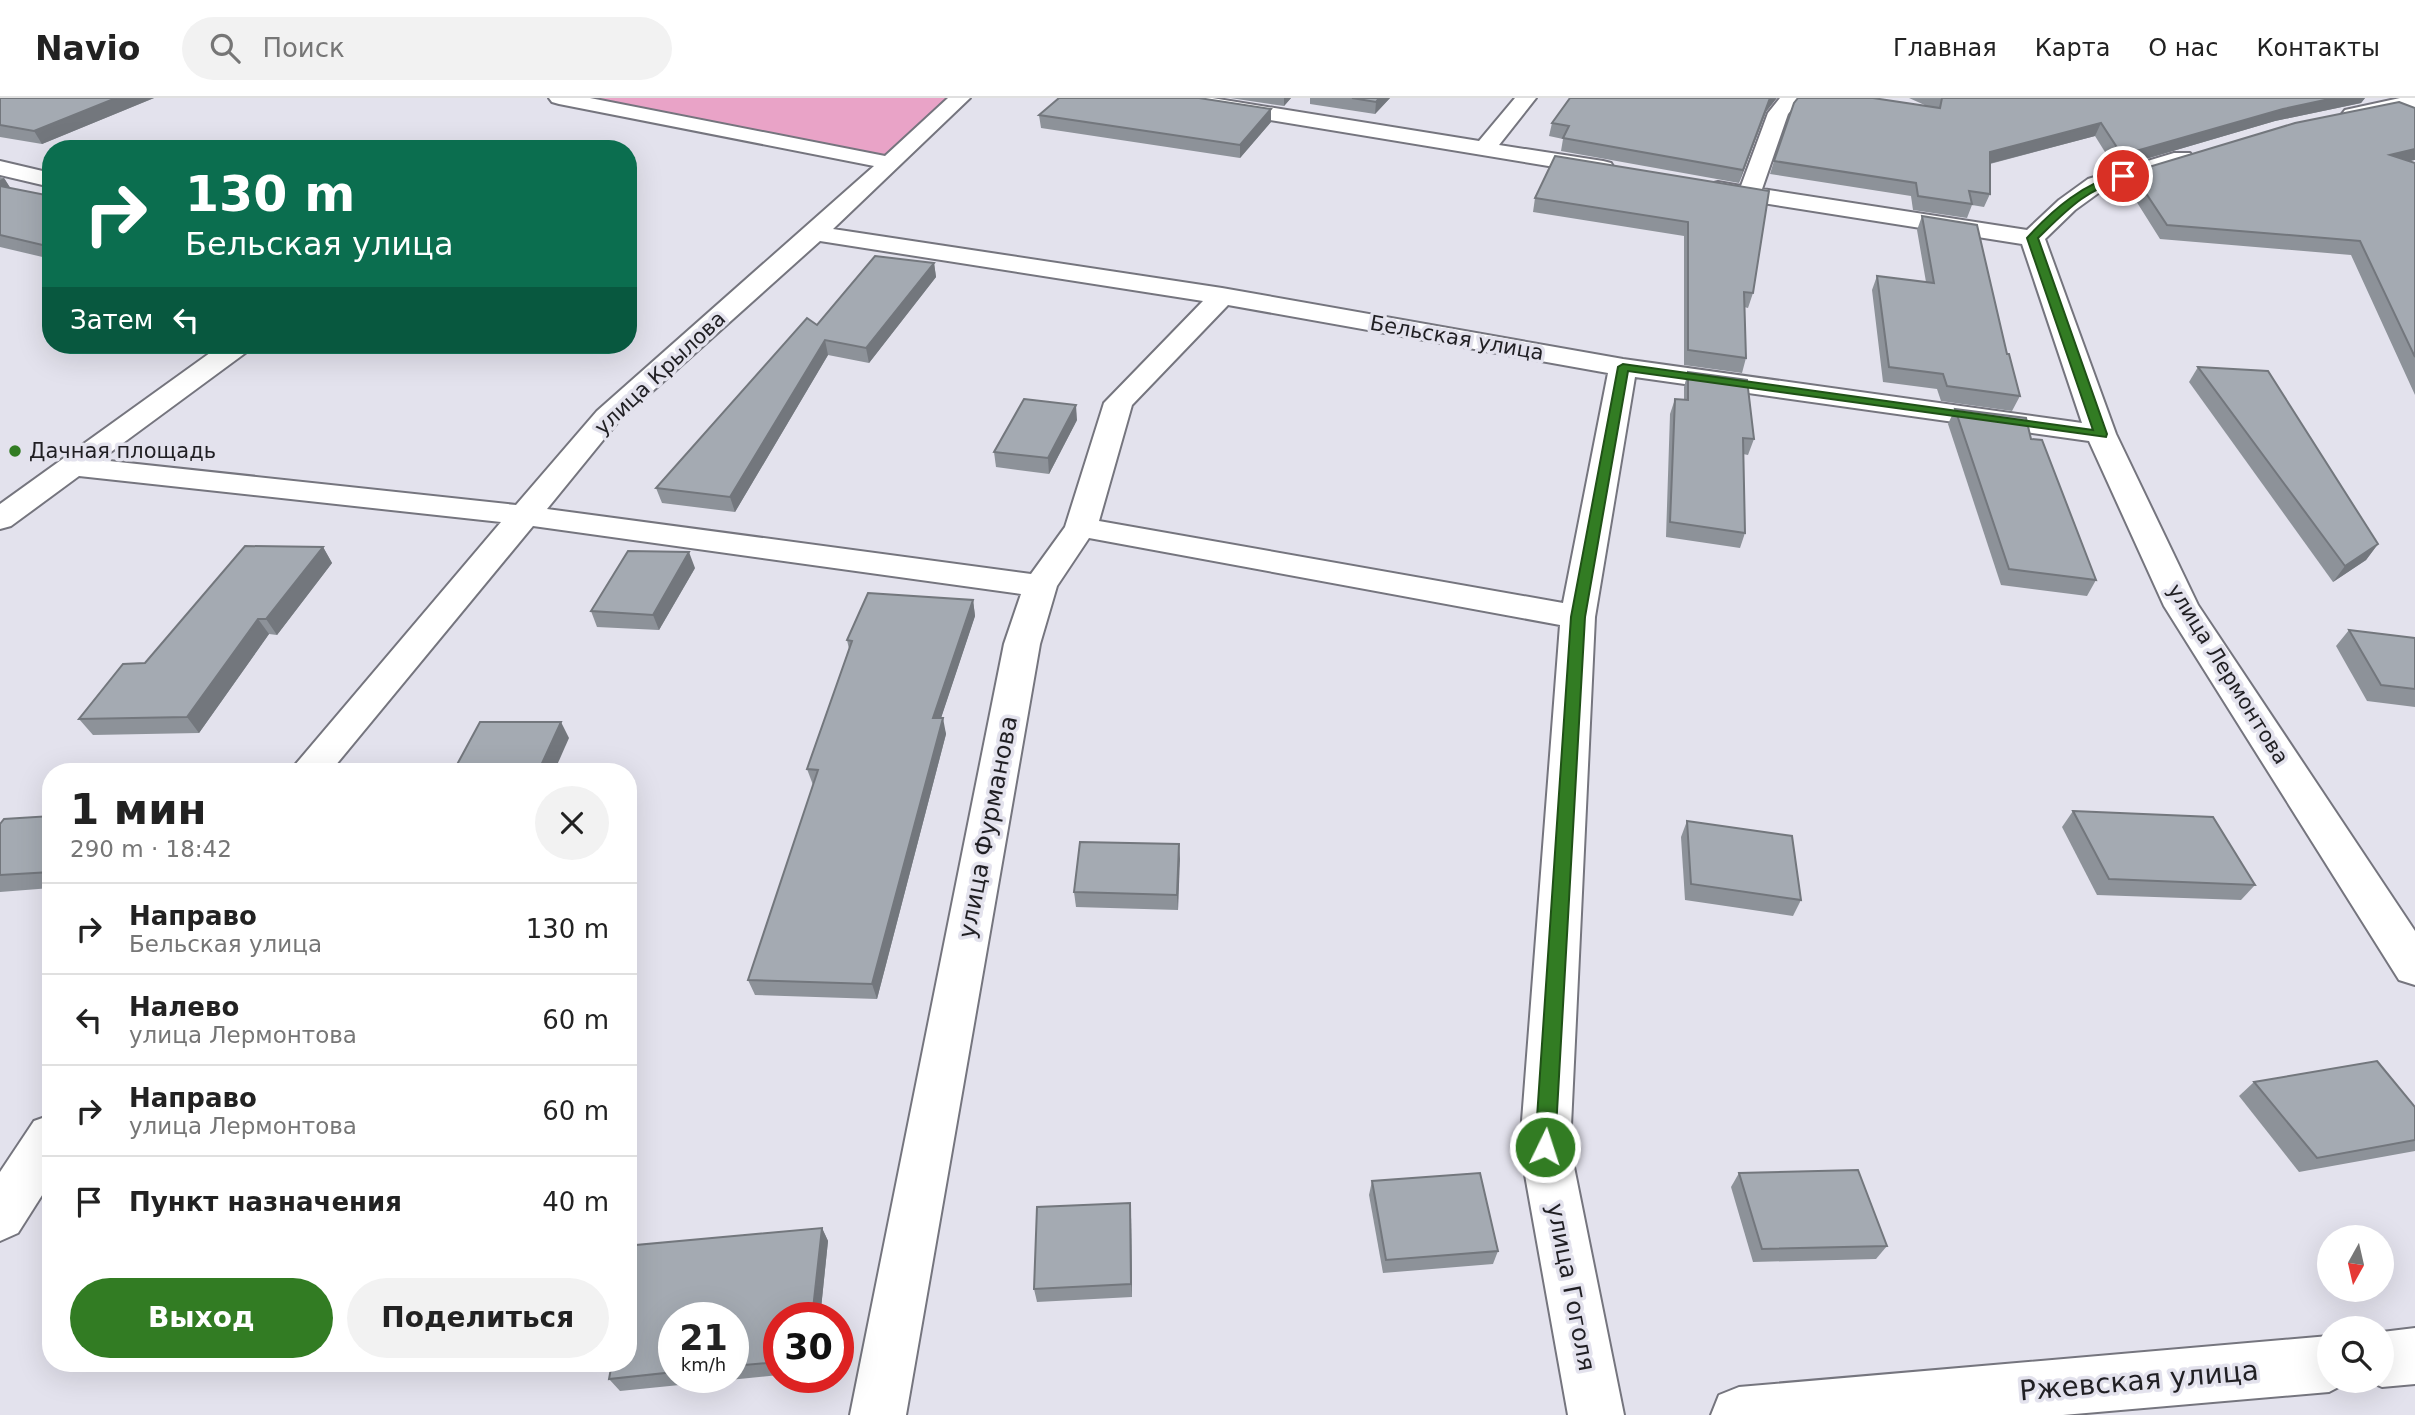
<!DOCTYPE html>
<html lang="ru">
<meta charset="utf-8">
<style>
body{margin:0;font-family:"DejaVu Sans",sans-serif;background:#f2f2f2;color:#222;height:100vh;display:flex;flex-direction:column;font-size:26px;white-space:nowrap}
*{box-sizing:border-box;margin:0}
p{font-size:23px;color:#767676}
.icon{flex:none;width:38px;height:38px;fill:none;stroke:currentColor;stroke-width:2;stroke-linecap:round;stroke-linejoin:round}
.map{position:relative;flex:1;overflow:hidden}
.panel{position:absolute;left:42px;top:665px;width:595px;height:609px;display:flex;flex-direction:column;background:#fff;border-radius:28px;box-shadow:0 7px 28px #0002}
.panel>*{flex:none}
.guide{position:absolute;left:42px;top:42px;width:595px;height:214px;border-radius:28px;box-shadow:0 7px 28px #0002;background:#0b6e4f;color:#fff;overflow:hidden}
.needle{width:46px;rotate:188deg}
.tools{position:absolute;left:2317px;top:1127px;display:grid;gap:14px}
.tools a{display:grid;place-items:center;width:77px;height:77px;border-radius:50%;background:#fff;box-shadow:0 7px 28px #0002;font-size:35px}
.speed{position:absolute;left:658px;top:1204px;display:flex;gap:14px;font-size:35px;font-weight:700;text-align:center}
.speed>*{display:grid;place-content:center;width:91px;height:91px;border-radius:50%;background:#fff;box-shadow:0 7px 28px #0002;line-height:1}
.speed small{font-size:18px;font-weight:400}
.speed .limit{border:10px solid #d22;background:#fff;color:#111}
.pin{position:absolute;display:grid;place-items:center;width:60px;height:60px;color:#fff;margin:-30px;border:4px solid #fff;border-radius:50%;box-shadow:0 2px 7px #0007}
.me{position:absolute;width:77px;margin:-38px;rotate:4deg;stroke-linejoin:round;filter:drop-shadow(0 0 5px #0008)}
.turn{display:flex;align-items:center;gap:24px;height:147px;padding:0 28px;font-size:32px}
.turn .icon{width:91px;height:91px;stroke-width:2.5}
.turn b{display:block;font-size:49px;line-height:60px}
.then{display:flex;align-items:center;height:66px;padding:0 28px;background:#0003;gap:14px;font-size:26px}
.round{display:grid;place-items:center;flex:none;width:74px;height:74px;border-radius:37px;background:#f2f2f2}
.head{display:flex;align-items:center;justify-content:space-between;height:119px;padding:0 28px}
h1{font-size:42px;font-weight:700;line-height:52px}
.primary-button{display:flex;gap:14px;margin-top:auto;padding:14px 28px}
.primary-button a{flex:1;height:80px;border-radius:42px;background:#327c23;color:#fff;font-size:28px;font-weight:700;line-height:80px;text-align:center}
.primary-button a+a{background:#f2f2f2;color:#222}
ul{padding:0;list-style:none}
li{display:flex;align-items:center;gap:21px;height:91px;padding:0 28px;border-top:2px solid #e0e0e0}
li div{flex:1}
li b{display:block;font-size:26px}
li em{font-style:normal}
header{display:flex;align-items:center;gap:42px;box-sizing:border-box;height:98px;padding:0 35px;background:#fff;border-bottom:2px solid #e0e0e0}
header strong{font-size:33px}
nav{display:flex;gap:38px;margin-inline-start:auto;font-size:24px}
.search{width:490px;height:63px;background:#f2f2f2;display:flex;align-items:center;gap:18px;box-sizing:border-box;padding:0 24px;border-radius:38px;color:#767676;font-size:26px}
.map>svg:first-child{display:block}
</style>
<header>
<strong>Navio</strong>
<div class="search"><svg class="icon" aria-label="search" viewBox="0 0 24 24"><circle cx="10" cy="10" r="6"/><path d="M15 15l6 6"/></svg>Поиск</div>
<nav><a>Главная</a><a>Карта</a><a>О нас</a><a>Контакты</a></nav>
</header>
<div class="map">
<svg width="2415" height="1317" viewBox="0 0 2415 1317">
<rect width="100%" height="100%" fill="#e3e2ed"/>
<polygon fill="#e9a3c7" points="559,0 960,0 890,65"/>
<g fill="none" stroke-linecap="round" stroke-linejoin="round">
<g stroke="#75757e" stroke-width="4">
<g id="street">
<path d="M549 0H590L885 58 948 0H970L833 131 1222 190 1623 261 2082 325 2022 146 1718 98 1710 96 1707 91 1710 86 1718 84 1741 88 1768 15 1780 0H1801L1788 16 1762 91 2027 132 2059 102 2088 81 2174 55H2190L2193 60 2190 65 2104 91 2075 112 2045 141 2116 336 2198 507 2415 833V887L2399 882 2164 508 2089 343 1635 279 1595 519 1570 1049 1624 1317H1568L1520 1049 1560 527 1089 440 1057 488 1040 546 906 1317H850L1004 546 1021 496 533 428 330 674H289L501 424 79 378 11 428 0 431V406L221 247H252L248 253 100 362 516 407 597 313 874 68 559 6 552 4ZM820 143 1203 203 1104 305 1065 429 1031 476 547 411 617 325ZM1228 207 1608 275 1563 505 1099 423 1132 307Z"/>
<polygon points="1164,0 1212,0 1479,43 1515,0 1536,0 1499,47 1603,63 1611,65 1614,70 1611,75 1603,77 1174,6 1167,4"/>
<polygon points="2400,0 2415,0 2415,9 2352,22 2345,20 2342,16 2345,12"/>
<polygon points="0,63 51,75 51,89 0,77"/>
<polygon points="51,1017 51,1083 18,1135 0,1143 0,1074 34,1023"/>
<polygon points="2415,1230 2415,1286 2382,1289 2368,1283 2382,1283 2382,1234"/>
<polygon points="2329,1238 2329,1283 2350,1283 2329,1294 2063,1317 1711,1317 1719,1297 1739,1289"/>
</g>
</g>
<use href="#street" fill="#fff" fill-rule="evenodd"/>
</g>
<g fill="#8d9299" fill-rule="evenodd">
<polygon points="0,0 154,0 42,46 0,39"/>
<polygon points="1230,0 1291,0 1284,8"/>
<polygon points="1310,0 1390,0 1375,16 1310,6"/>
<polygon points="1909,0 2365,0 2361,5 2275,23 2115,70 2095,38 1990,66 1990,96 1984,109 1972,107 1967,120 1913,112 1911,98 1770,76 1774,63 1929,9"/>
<polygon points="1766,14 1739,85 1561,53 1563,41 1549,38 1552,25"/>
<polygon points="1039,17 1271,24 1240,60 1041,30"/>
<polygon points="2411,63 2415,65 2415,297 2351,157 2160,141 2126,87 2132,74"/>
<polygon points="0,79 4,80 10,90 51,98 51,161 0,149"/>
<polygon points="1769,93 1753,195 1748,210 1744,209 1746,260 1742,275 1684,267 1684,138 1533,114 1535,100"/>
<polygon points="1922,118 2007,256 2020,298 2012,313 1941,303 1937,291 1883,284 1872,192 1877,178 1926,184 1917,132"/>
<polygon points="934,165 936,179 869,265 828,257 735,414 662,405 656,390 817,227"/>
<polygon points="2198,269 2378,446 2366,462 2333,484 2189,284"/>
<polygon points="1688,274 1754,341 1748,357 1743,356 1745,435 1740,450 1666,439 1670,316 1675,301 1684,302 1684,289"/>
<polygon points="1955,311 2096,482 2087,498 2001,487 1948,326"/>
<polygon points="1077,322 1049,376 996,369 994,354"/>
<polygon points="323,449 332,465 277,537 269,536 199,635 93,637 79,621 145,565"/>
<polygon points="695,470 659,532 597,529 591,513"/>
<polygon points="973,502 975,518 941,620 946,636 877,901 755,897 748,882 813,687 807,671 849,551 847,542"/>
<polygon points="2349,532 2415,540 2415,609 2367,603 2336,548"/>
<polygon points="2073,713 2255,787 2241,802 2097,797 2062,729"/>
<polygon points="51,718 51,790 0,794 0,726"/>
<polygon points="1687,723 1801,802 1793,818 1685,802 1681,739"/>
<polygon points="1179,746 1178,812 1076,809 1074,794"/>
<polygon points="2254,984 2415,1009 2415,1053 2299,1074 2239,998"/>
<polygon points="1739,1075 1887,1148 1876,1161 1753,1164 1731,1089"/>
<polygon points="1372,1083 1498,1153 1493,1166 1383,1175 1369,1097"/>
<polygon points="1131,1118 1132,1199 1037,1204 1034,1191"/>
<path d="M822 1130 828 1143 820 1220H779V1277L620 1293 609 1281 612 1265H628V1187L636 1147ZM674 1220H733V1279H674Z"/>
</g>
<g fill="#73777d">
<polygon points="116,0 154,0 42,46 34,33"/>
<polygon points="1284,0 1291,0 1284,8"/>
<polygon points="1379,0 1390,0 1375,16 1376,4"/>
<polygon points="1770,0 1777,0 1766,14 1739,85 1743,72"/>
<polygon points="2334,0 2365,0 2361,5 2275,23 2115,70 2122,57 2283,11"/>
<polygon points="1271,11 1271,24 1240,60 1240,47"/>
<polygon points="2101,25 2095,38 1984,67 1990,54"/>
<polygon points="2415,51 2415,62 2382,70 2390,57"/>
<polygon points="4,80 13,94 0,99 0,82"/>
<polygon points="934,165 936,179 869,265 866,250"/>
<polygon points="825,242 828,257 735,414 730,399"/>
<polygon points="1076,307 1077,322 1049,376 1048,360"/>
<polygon points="2378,446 2366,462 2333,484 2345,468"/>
<polygon points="323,449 332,465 277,537 266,521"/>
<polygon points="689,454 695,470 659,532 653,517"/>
<polygon points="973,502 975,518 936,635 933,620"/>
<polygon points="258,521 269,536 199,635 187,619"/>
<polygon points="943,620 946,636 877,901 872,886"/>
<polygon points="561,624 569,640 554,674 538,674"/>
<polygon points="1179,746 1180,761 1178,812 1177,797"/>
<polygon points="1130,1105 1131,1118 1132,1199 1131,1186"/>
<polygon points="822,1130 828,1143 820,1220 812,1220"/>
</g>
<g fill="#a4aab2" stroke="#73777d" stroke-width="2">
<polygon points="0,0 116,0 34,33 0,27"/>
<polygon points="1059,0 1199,0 1271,11 1240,47 1039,17"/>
<polygon points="1352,0 1379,0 1376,4"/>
<polygon points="1570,0 1770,0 1743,72 1563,40 1569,28 1552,25"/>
<polygon points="1798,0 1873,0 1940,10 1942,0 2334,0 2283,11 2122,57 2101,25 1990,54 1990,96 1969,93 1972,106 1918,98 1916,85 1774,63 1794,5"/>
<polygon points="2399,4 2415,10 2415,51 2390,57 2415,65 2415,259 2360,143 2167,127 2132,74 2295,25"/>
<polygon points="1555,58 1769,93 1753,195 1744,194 1746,260 1688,252 1688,124 1535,100"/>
<polygon points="0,88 51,98 51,149 0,137"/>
<polygon points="1922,118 1977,127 2007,256 2009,256 2020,298 1947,288 1943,276 1889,269 1877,178 1934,185"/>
<polygon points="875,158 934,165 866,250 825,242 730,399 656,390 807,220 817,227"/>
<polygon points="2198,269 2268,273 2378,446 2345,468"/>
<polygon points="1688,274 1747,282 1754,341 1743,340 1745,435 1670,424 1675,301 1688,302"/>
<polygon points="1024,301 1076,307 1048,360 994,354"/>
<polygon points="1955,311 2026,320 2031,341 2042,342 2096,482 2009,471"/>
<polygon points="245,448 323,449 266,521 258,521 187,619 79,621 123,566 145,565"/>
<polygon points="628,453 689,454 653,517 591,513"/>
<polygon points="868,495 973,502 933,620 943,620 872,886 748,882 818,672 807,671 852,543 847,542"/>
<polygon points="2349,532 2415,540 2415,591 2381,587"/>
<polygon points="480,624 561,624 538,674 453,674"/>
<polygon points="2073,713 2213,719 2255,787 2109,781"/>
<polygon points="51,718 51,774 0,777 0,726 4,721"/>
<polygon points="1687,723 1792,738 1801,802 1691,786"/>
<polygon points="1080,744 1179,746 1177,797 1074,794"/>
<polygon points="2377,963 2415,1009 2415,1042 2317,1060 2254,984"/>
<polygon points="1858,1072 1887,1148 1762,1151 1739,1075"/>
<polygon points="1480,1075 1498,1153 1386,1162 1372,1083"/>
<polygon points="1130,1105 1131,1186 1034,1191 1037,1109"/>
<polygon points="822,1130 812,1220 779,1220 779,1264 733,1268 733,1220 674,1220 674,1274 609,1281 612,1265 628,1265 628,1187 636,1147"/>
</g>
<path fill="#327c23" stroke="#205117" stroke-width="2" d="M2123 75 2127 78 2126 80C2085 92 2068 111 2038 140L2107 336 2106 339 1628 273 1585 519 1555 1049 1552 1056 1545 1059 1538 1056 1535 1049 1571 519 1618 269 1623 266 2093 332 2027 140C2054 110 2084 85 2123 75Z"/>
<circle fill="#327c23" stroke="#e3e2ed" stroke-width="2.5" cx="15" cy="353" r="7"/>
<g text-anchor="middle" stroke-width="7" stroke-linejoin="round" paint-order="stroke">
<g font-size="21" fill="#201f23" stroke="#e3e2ed">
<text transform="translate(1457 240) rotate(10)" y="7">Бельская улица</text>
<text transform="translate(660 275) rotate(-43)" y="7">улица Крылова</text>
<text transform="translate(2228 576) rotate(58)" y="7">улица Лермонтова</text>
</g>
<g font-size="21" fill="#201f23" stroke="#e3e2ed" text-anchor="start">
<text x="29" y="360">Дачная площадь</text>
</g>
<g font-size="24" fill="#201f23" stroke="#e3e2ed">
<text transform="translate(988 729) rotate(-79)" y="8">улица Фурманова</text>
<text transform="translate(1571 1189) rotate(79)" y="8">улица Гоголя</text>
</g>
<g font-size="28" fill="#201f23" stroke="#e3e2ed">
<text transform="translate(2139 1282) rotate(-5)" y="10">Ржевская улица</text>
</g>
</g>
</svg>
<div class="tools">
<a><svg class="needle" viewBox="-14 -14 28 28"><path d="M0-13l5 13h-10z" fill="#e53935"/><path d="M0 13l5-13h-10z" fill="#767676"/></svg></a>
<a><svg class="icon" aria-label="search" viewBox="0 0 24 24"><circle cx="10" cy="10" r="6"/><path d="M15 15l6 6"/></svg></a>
</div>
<div class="speed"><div>21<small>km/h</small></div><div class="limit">30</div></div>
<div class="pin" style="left:2123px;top:78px;background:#d93025"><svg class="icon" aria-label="arrive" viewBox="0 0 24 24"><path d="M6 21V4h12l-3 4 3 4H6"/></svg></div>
<svg class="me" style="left:1545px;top:1049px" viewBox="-20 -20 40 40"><circle r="17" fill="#327c23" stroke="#fff" stroke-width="3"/><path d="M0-11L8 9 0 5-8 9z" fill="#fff"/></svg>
<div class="guide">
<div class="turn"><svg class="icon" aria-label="right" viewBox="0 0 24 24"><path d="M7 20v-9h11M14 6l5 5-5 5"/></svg><div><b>130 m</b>Бельская улица</div></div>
<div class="then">Затем<svg class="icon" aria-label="left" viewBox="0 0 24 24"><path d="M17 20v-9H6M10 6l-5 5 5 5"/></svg></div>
</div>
<section class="panel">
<div class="head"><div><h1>1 мин</h1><p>290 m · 18:42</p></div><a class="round"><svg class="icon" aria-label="close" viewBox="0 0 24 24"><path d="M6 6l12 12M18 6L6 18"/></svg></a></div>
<ul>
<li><svg class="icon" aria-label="right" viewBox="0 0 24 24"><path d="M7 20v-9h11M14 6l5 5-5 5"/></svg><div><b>Направо</b><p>Бельская улица</p></div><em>130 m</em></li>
<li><svg class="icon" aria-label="left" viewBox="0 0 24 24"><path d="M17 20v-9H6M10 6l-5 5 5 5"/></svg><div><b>Налево</b><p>улица Лермонтова</p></div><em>60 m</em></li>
<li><svg class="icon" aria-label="right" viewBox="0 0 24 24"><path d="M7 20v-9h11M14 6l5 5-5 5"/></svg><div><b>Направо</b><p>улица Лермонтова</p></div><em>60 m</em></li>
<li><svg class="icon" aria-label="arrive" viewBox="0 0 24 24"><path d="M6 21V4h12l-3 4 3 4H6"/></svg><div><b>Пункт назначения</b></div><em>40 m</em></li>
</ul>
<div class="primary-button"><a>Выход</a><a>Поделиться</a></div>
</section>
</div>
